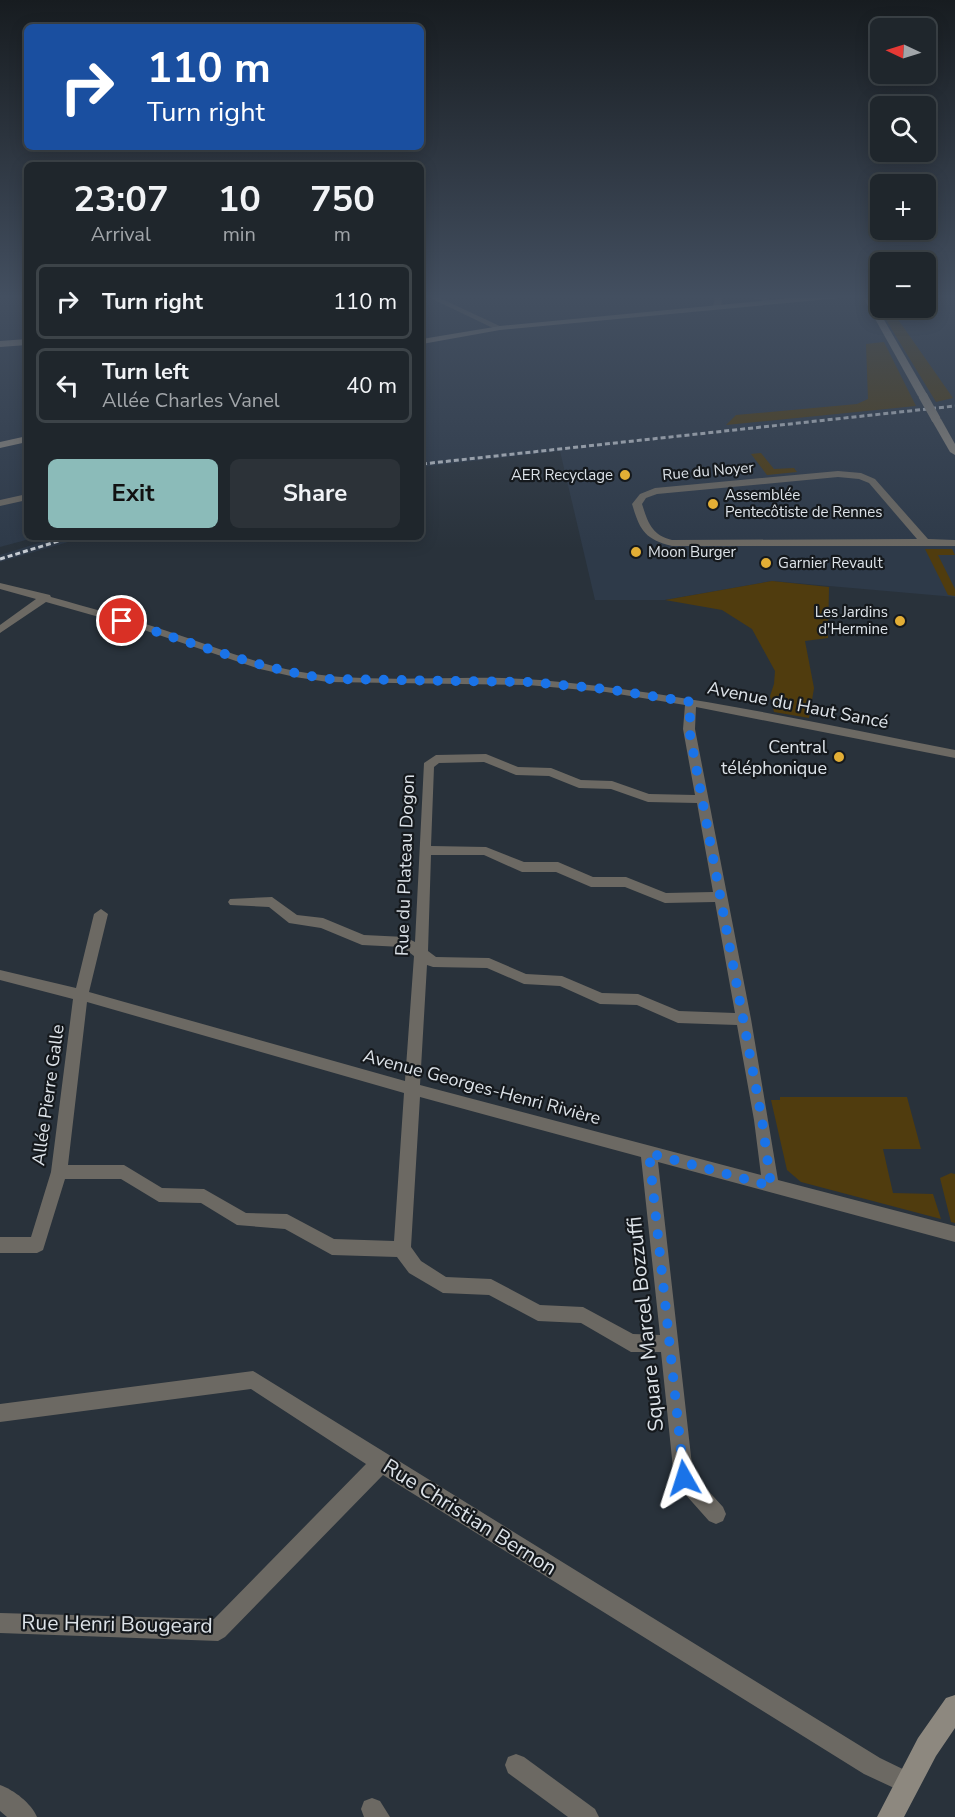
<!DOCTYPE html>
<meta charset="utf-8">
<style>
body{margin:0;font-family:"Nunito Sans",sans-serif;background:#2c3238;color:#f1f3f6;height:100vh;display:flex;flex-direction:column;font-size:22px;white-space:nowrap}
*{box-sizing:border-box;margin:0}
p{font-size:20px;color:#a1a5a9}
.icon{flex:none;width:33px;height:33px;fill:none;stroke:currentColor;stroke-width:2;stroke-linecap:round;stroke-linejoin:round}
.map{position:relative;flex:1;overflow:hidden}
.panel{position:absolute;left:24px;top:162px;width:400px;height:378px;display:flex;flex-direction:column;background:#1f262c;border-radius:9px;box-shadow:0 3px 15px #0003,0 0 0 2px #3c4348}
.panel>*{flex:none}
.guide{position:absolute;left:24px;top:24px;width:400px;height:126px;border-radius:9px;box-shadow:0 3px 15px #0003,0 0 0 2px #3c4348;background:#1a4fa0;color:#fff;overflow:hidden}
.needle{width:39px;rotate:274deg}
.tools{position:absolute;left:870px;top:18px;display:grid;gap:12px}
.tools a{display:grid;place-items:center;width:66px;height:66px;border-radius:9px;background:#1f262c;box-shadow:0 3px 15px #0003,0 0 0 2px #3c4348;font-size:30px}
.pin{position:absolute;display:grid;place-items:center;width:51px;height:51px;color:#fff;margin:-26px;border:3px solid #fff;border-radius:50%;box-shadow:0 2px 6px #0007}
.me{position:absolute;width:66px;margin:-33px;rotate:354deg;stroke-linejoin:round;filter:drop-shadow(0 0 4px #0008)}
.turn{display:flex;align-items:center;gap:21px;height:126px;padding:0 24px;font-size:27px}
.turn .icon{width:78px;height:78px;stroke-width:2.5}
.turn b{display:block;font-size:42px;line-height:51px}
.eta{display:flex;justify-content:space-evenly;align-items:center;height:102px;text-align:center}
.eta b{font-size:36px;font-weight:700;line-height:42px}
.action{display:flex;gap:12px;margin-top:auto;padding:12px 24px}
.action a{flex:1;height:69px;border-radius:9px;background:#8bbbb9;color:#111;font-size:24px;font-weight:700;line-height:69px;text-align:center}
.action a+a{background:#2c3238;color:#f1f3f6}
ul{padding:0;list-style:none}
li{display:flex;align-items:center;gap:18px;height:75px;margin:0 12px 9px;padding:0 12px;border:3px solid #3c4348;border-radius:9px}
li div{flex:1}
li b{display:block;font-size:22px}
li em{font-style:normal}
.map>svg:first-child{display:block}
</style>
<div class="map">
<svg width="955" height="1817" viewBox="0 0 955 1817">
<rect width="100%" height="100%" fill="#29323b"/>
<g fill="#2e3a49">
<polygon points="0,294 27,294 27,537 37,537 0,547"/>
<polygon points="422,294 880,294 880,308 926,308 926,294 955,294 955,597 772,581 665,600 595,600 560,451 422,467"/>
<polygon points="58,537 85,537 0,562 0,555"/>
</g>
<g fill="#503c0e">
<polygon points="880,303 880,308 890,308 953,398 936,402 877,305"/>
<polygon points="884,342 916,406 726,425 736,415 857,404 868,399 866,344"/>
<polygon points="761,453 774,469 794,468 797,472 767,475 751,454"/>
<polygon points="925,549 952,549 955,555 938,555 955,589 955,596 948,595"/>
<polygon points="772,581 829,587 828,638 805,641 814,688 809,718 774,712 770,696 774,684 775,671 752,629 722,610 665,600"/>
<polygon points="780,1097 907,1097 921,1149 883,1149 893,1193 933,1194 941,1219 801,1182 787,1170 771,1100 780,1100"/>
<polygon points="951,1173 955,1174 955,1223 951,1222 940,1178"/>
</g>
<g fill="none" stroke-linecap="round" stroke-linejoin="round">
<g fill="#6c6963" fill-rule="evenodd">
<polygon points="422,294 431,294 504,328 497,330"/>
<polygon points="716,294 723,294 721,306 717,308 713,306"/>
<polygon points="734,294 750,294 778,301 774,303"/>
<rect x="874" y="295" width="6" height="4"/>
<path d="M838 471 861 473 875 479 928 539 955 540V546H672C644 539 640 530 632 504L640 494 655 488ZM838 477 859 479 869 483 917 539 672 540C652 535 648 523 642 504L646 498 657 494Z"/>
<polygon points="27,494 27,500 0,506 0,500"/>
<path d="M0 583 50 595 51 597C90 608 129 618 167 631 209 645 251 662 295 671 373 686 460 673 540 680 680 692 817 723 955 750V758L696 707 695 729 751 1019 778 1180 955 1226V1242L658 1162 693 1474 723 1507 726 1514 723 1521 716 1524 709 1521 677 1485 674 1478 661 1352H631L581 1323 538 1321 489 1295 443 1293 409 1273 397 1257 332 1255 285 1229 237 1225 201 1203 159 1202 121 1179H65L43 1250 37 1253H0V1237H31L51 1172 73 999 0 980V970L76 988 94 914 101 909 108 914 89 992 405 1081 414 956 402 947 362 945 321 928 289 923 269 907 230 905 228 902 230 899 272 897 297 915 323 918 364 935 405 937 415 942 424 763 436 755 486 754 518 767 551 768 581 780 612 781 649 794 695 795 683 729 685 705 606 692 528 685 328 682 295 677 260 669 138 628 46 602 0 633V625L36 599 0 589ZM484 762 516 775 549 776 579 788 611 789 648 802 697 803 713 892 666 893 626 877H593L558 862H524L486 847 431 846 434 767 439 763ZM431 855H484L522 872H556L591 887H625L665 903 715 902 735 1013 679 1011 638 994 602 993 562 976 526 974 489 958 436 957 428 951ZM427 965 433 967 487 968 524 984 560 986 600 1004 637 1005 678 1023 737 1025 754 1120 761 1175 420 1085ZM87 1002 404 1093 394 1241 334 1239 287 1214 246 1213 204 1189 162 1188 124 1165H68ZM420 1097 641 1157 660 1335 633 1334 583 1307 540 1305 491 1279 446 1277 421 1261 411 1247Z"/>
<polygon points="253,1371 880,1758 915,1775 918,1783 915,1791 907,1794 864,1774 383,1475 225,1637 218,1641 0,1633 0,1613 214,1619 366,1464 251,1389 0,1422 0,1404"/>
<polygon points="516,1754 524,1757 595,1809 599,1817 568,1817 508,1773 505,1765 508,1757"/>
<path d="M0 1785C14 1790 31 1803 37 1817H7L0 1811Z"/>
<polygon points="372,1798 380,1801 390,1817 364,1817 361,1809 364,1801"/>
</g>
<g fill="#8d887f" fill-rule="evenodd">
<polygon points="833,294 855,295 851,297 500,330 422,344 422,339 500,326"/>
<polygon points="865,297 872,299 928,396 926,398 918,396 864,299"/>
<polygon points="27,339 27,345 0,347 0,341"/>
<polygon points="933,417 941,419 955,444 955,455 950,452 931,419"/>
<polygon points="27,436 27,442 0,448 0,442"/>
<polygon points="955,1695 955,1728 936,1756 904,1817 877,1817 918,1738 946,1698"/>
</g>
<g stroke="#c7cdd4" stroke-width="3" stroke-dasharray="5 3" stroke-linecap="butt">
<polyline points="422,464 955,406"/>
<polyline points="0,559 72,537"/>
</g>
<polyline stroke="#8d887f" stroke-width="9" points="923,396 936,419"/>
</g>
<linearGradient id="sky" x2="0" y2="1"><stop stop-color="#171c20"/><stop offset="0.54" stop-color="#434f60"/><stop offset="1" stop-color="#434f60" stop-opacity="0"/></linearGradient>
<rect width="955" height="549" fill="url(#sky)"/>
<g fill="none" stroke-linecap="round" stroke-linejoin="round">
<path stroke="#1a73e8" stroke-width="10" stroke-dasharray="0 18" d="M122 621C192 642 255 668 328 679L528 682 606 689 691 702 689 729 762 1120 771 1186 649 1153 684 1478"/>
</g>
<g fill="#e3ae35" stroke="#15191d" stroke-width="2">
<circle cx="625" cy="475" r="6"/>
<circle cx="713" cy="504" r="6"/>
<circle cx="636" cy="552" r="6"/>
<circle cx="766" cy="563" r="6"/>
<circle cx="900" cy="621" r="6"/>
<circle cx="839" cy="757" r="6"/>
</g>
<g text-anchor="middle" stroke-width="4.5" stroke-linejoin="round" paint-order="stroke">
<g font-size="15" fill="#dde3e9" stroke="#15191d">
<text transform="translate(708 471) rotate(-5)" y="5">Rue du Noyer</text>
</g>
<g font-size="15" fill="#dde3e9" stroke="#15191d" text-anchor="start">
<text x="613" y="480" text-anchor="end">AER Recyclage</text>
<text x="725" y="500">Assemblée<tspan x="725" dy="17">Pentecôtiste de Rennes</tspan></text>
<text x="648" y="557">Moon Burger</text>
<text x="778" y="568">Garnier Revault</text>
<text x="888" y="617" text-anchor="end">Les Jardins<tspan x="888" dy="17">d'Hermine</tspan></text>
</g>
<g font-size="18" fill="#dde3e9" stroke="#15191d">
<text transform="translate(798 705) rotate(11)" y="6">Avenue du Haut Sancé</text>
<text transform="translate(405 865) rotate(-88)" y="6">Rue du Plateau Dogon</text>
<text transform="translate(482 1087) rotate(15)" y="6">Avenue Georges-Henri Rivière</text>
<text transform="translate(48 1095) rotate(-82)" y="6">Allée Pierre Galle</text>
</g>
<g font-size="18" fill="#dde3e9" stroke="#15191d" text-anchor="end">
<text x="827" y="753">Central<tspan x="827" dy="21">téléphonique</tspan></text>
</g>
<g font-size="21" fill="#dde3e9" stroke="#15191d">
<text transform="translate(645 1324) rotate(-96)" y="7">Square Marcel Bozzuffi</text>
<text transform="translate(470 1517) rotate(32)" y="7">Rue Christian Bernon</text>
<text transform="translate(117 1624) rotate(1)" y="7">Rue Henri Bougeard</text>
</g>
</g>
</svg>
<div class="tools">
<a><svg class="needle" viewBox="-14 -14 28 28"><path d="M0-13l5 13h-10z" fill="#e53935"/><path d="M0 13l5-13h-10z" fill="#a1a5a9"/></svg></a>
<a><svg class="icon" aria-label="search" viewBox="0 0 24 24"><circle cx="10" cy="10" r="6"/><path d="M15 15l6 6"/></svg></a>
<a>+</a>
<a>−</a>
</div>
<div class="pin" style="left:122px;top:621px;background:#d93025"><svg class="icon" aria-label="arrive" viewBox="0 0 24 24"><path d="M6 21V4h12l-3 4 3 4H6"/></svg></div>
<svg class="me" style="left:684px;top:1478px" viewBox="-20 -20 40 40"><path d="M0-17L14 15 0 8-14 15z" fill="#1a73e8" stroke="#fff" stroke-width="4"/></svg>
<div class="guide">
<div class="turn"><svg class="icon" aria-label="right" viewBox="0 0 24 24"><path d="M7 20v-9h11M14 6l5 5-5 5"/></svg><div><b>110 m</b>Turn right</div></div>
</div>
<section class="panel">
<div class="eta">
<div><b>23:07</b><p>Arrival</p></div>
<div><b>10</b><p>min</p></div>
<div><b>750</b><p>m</p></div>
</div>
<ul>
<li><svg class="icon" aria-label="right" viewBox="0 0 24 24"><path d="M7 20v-9h11M14 6l5 5-5 5"/></svg><div><b>Turn right</b></div><em>110 m</em></li>
<li><svg class="icon" aria-label="left" viewBox="0 0 24 24"><path d="M17 20v-9H6M10 6l-5 5 5 5"/></svg><div><b>Turn left</b><p>Allée Charles Vanel</p></div><em>40 m</em></li>
</ul>
<div class="action"><a>Exit</a><a>Share</a></div>
</section>
</div>
